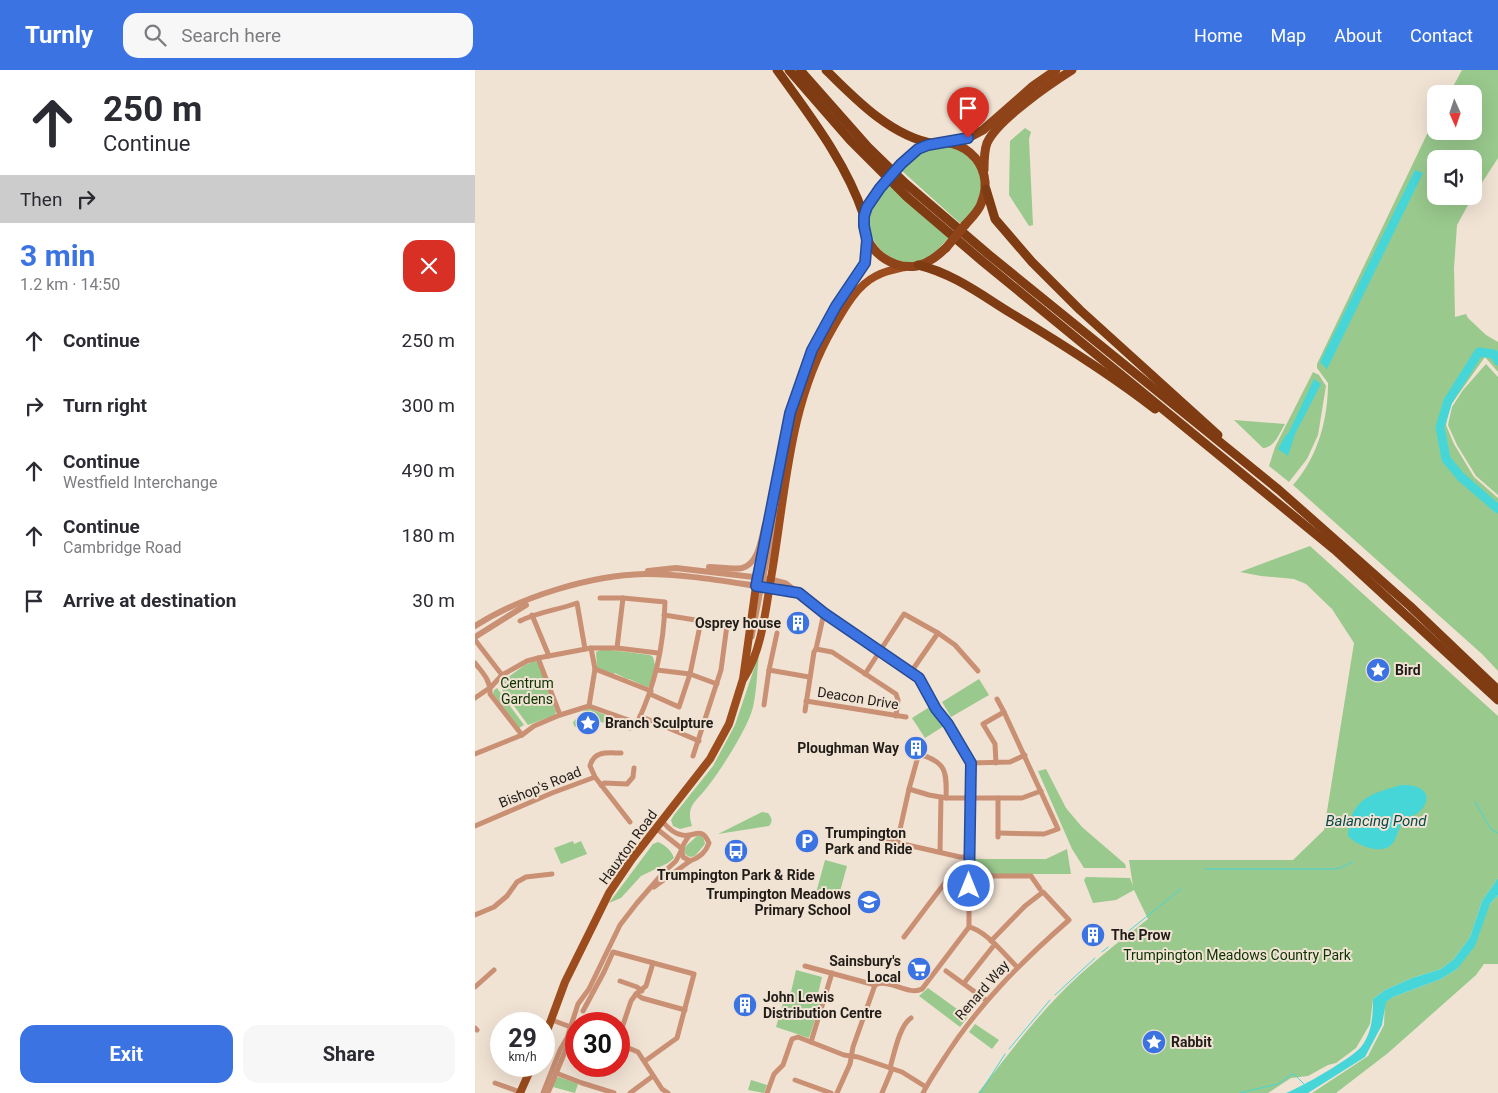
<!DOCTYPE html>
<meta charset="utf-8">
<style>
body{margin:0;font-family:Roboto,sans-serif;background:#f7f7f7;color:#2b2b33;height:100vh;display:flex;flex-direction:column;font-size:19px;white-space:nowrap}
*{box-sizing:border-box;margin:0}
p{font-size:16px;color:#7c7c81}
.icon{flex:none;width:28px;height:28px;fill:none;stroke:currentColor;stroke-width:2;stroke-linecap:round;stroke-linejoin:round}
.map{position:relative;flex:1;overflow:hidden}
.drawer{display:flex;flex-direction:column;background:#fff;width:475px}
.drawer>*{flex:none}
.hud{background:#fff;color:#2b2b33;overflow:hidden}
.needle{width:32px;rotate:177deg}
.fabs{position:absolute;left:952px;top:15px;display:grid;gap:10px}
.fabs a{display:grid;place-items:center;width:55px;height:55px;border-radius:10px;background:#fff;box-shadow:0 5px 20px #0002;font-size:25px}
.speed{position:absolute;left:15px;top:942px;display:flex;gap:10px;font-size:25px;font-weight:700;text-align:center}
.speed>*{display:grid;place-content:center;width:65px;height:65px;border-radius:50%;background:#fff;box-shadow:0 5px 20px #0002;line-height:1}
.speed small{font-size:12px;font-weight:400}
.speed .limit{border:8px solid #d22;background:#fff;color:#111}
.pin{position:absolute;display:grid;place-items:center;width:42px;height:42px;color:#fff;margin:-51px -21px;border-radius:50% 50% 50% 0;rotate:-45deg;box-shadow:0 0 5px #0007}
.pin .icon{rotate:45deg}
.me{position:absolute;width:55px;margin:-28px;rotate:0deg;stroke-linejoin:round;filter:drop-shadow(0 0 4px #0008)}
.turn{display:flex;align-items:center;gap:18px;height:105px;padding:0 20px;font-size:22px}
.turn .icon{width:65px;height:65px;stroke-width:2.5}
.turn b{display:block;font-size:35px;line-height:42px}
.then{display:flex;align-items:center;height:48px;padding:0 20px;background:#0003;gap:10px;font-size:19px}
.round{display:grid;place-items:center;flex:none;width:52px;height:52px;border-radius:15px;background:#f7f7f7}
.headline{display:flex;align-items:center;justify-content:space-between;height:85px;padding:0 20px}
h1{font-size:30px;font-weight:700;line-height:38px;color:#3c73e3}
.primary-button{display:flex;gap:10px;margin-top:auto;padding:10px 20px}
.primary-button a{flex:1;height:58px;border-radius:15px;background:#3c73e3;color:#fff;font-size:20px;font-weight:700;line-height:58px;text-align:center}
.primary-button a+a{background:#f7f7f7;color:#2b2b33}
ul{padding:0;list-style:none}
li{display:flex;align-items:center;gap:15px;height:65px;padding:0 20px}
li div{flex:1}
li b{display:block;font-size:19px}
li em{font-style:normal}
header{display:flex;align-items:center;gap:30px;box-sizing:border-box;height:70px;padding:0 25px;background:#3c73e3;color:#fff}
header strong{font-size:24px}
nav{display:flex;gap:28px;margin-inline-start:auto;font-size:18px}
.search{width:350px;height:45px;background:#f7f7f7;display:flex;align-items:center;gap:12px;box-sizing:border-box;padding:0 18px;border-radius:15px;color:#7c7c81;font-size:19px}
main{display:flex;flex:1;min-height:0}
.map>svg:first-child{display:block}
</style>
<header>
<strong>Turnly</strong>
<div class="search"><svg class="icon" aria-label="search" viewBox="0 0 24 24"><circle cx="10" cy="10" r="6"/><path d="M15 15l6 6"/></svg>Search here</div>
<nav><a>Home</a><a>Map</a><a>About</a><a>Contact</a></nav>
</header>
<main>
<section class="drawer">
<div class="hud">
<div class="turn"><svg class="icon" aria-label="ahead" viewBox="0 0 24 24"><path d="M12 20V5M6 11l6-6 6 6"/></svg><div><b>250 m</b>Continue</div></div>
<div class="then">Then<svg class="icon" aria-label="right" viewBox="0 0 24 24"><path d="M7 20v-9h11M14 6l5 5-5 5"/></svg></div>
</div>
<div class="headline"><div><h1>3 min</h1><p>1.2 km · 14:50</p></div><a class="round" style="background:#d93025;color:#fff"><svg class="icon" aria-label="close" viewBox="0 0 24 24"><path d="M6 6l12 12M18 6L6 18"/></svg></a></div>
<ul>
<li><svg class="icon" aria-label="ahead" viewBox="0 0 24 24"><path d="M12 20V5M6 11l6-6 6 6"/></svg><div><b>Continue</b></div><em>250 m</em></li>
<li><svg class="icon" aria-label="right" viewBox="0 0 24 24"><path d="M7 20v-9h11M14 6l5 5-5 5"/></svg><div><b>Turn right</b></div><em>300 m</em></li>
<li><svg class="icon" aria-label="ahead" viewBox="0 0 24 24"><path d="M12 20V5M6 11l6-6 6 6"/></svg><div><b>Continue</b><p>Westfield Interchange</p></div><em>490 m</em></li>
<li><svg class="icon" aria-label="ahead" viewBox="0 0 24 24"><path d="M12 20V5M6 11l6-6 6 6"/></svg><div><b>Continue</b><p>Cambridge Road</p></div><em>180 m</em></li>
<li><svg class="icon" aria-label="arrive" viewBox="0 0 24 24"><path d="M6 21V4h12l-3 4 3 4H6"/></svg><div><b>Arrive at destination</b></div><em>30 m</em></li>
</ul>
<div class="primary-button"><a>Exit</a><a>Share</a></div>
</section>
<div class="map">
<svg width="1023" height="1023" viewBox="0 0 1023 1023">
<rect width="100%" height="100%" fill="#f1e3d4"/>
<g fill="#99c98d">
<path d="M987 0H1023V88L999 125V89H961V126H998L982 155 979 198 980 247 991 244 993 248 1011 265 1023 272V302L1010 287 975 336 971 355 979 374 999 407 1023 428V601L1007 584 818 415C843 387 853 349 853 313L842 298V294L954 60 961 47V61H999V24H974Z"/>
<polygon points="550,58 556,62 554,69 558,155 554,156 534,125 535,71"/>
<path d="M460 76C465 76 470 76 475 77 499 82 514 111 504 133 500 140 492 148 487 155L426 100 439 85Z"/>
<path d="M413 113 474 167C466 176 459 185 448 190 417 203 386 169 395 139 398 130 407 121 413 113Z"/>
<polygon points="1011,294 1023,307 1023,425 1001,406 982,375 973,355 977,337 988,320"/>
<polygon points="838,302 844,305 851,316 843,365 832,389 814,412 794,396 800,377"/>
<path d="M759 350 810 354C804 364 800 377 788 378Z"/>
<path d="M835 476 1023 646V808L1007 831 995 867 979 889 966 899 937 908 910 920 898 929 895 954 881 978 861 993 853 995 833 1006 816 1008 793 1023H503C529 990 554 956 583 926 611 897 642 873 673 849L659 820 641 830 618 833 609 810 611 807 655 808 658 816 654 790H818L849 760 879 573 857 539 831 514 819 509 786 506 765 502Z"/>
<polygon points="128,579 175,585 178,587 180,595 176,616 172,617 154,609 152,609 140,603 138,604 122,598 121,582"/>
<path d="M284 584C282 601 282 620 278 637 274 654 256 683 246 698 241 705 236 713 230 720 219 733 211 737 217 756L205 759 198 756 196 750 199 745 238 696 260 655Z"/>
<polygon points="60,591 63,592 81,642 80,645 53,655 27,620 32,616 28,611 50,595"/>
<polygon points="504,609 514,625 476,647 467,632"/>
<polygon points="22,618 49,655 44,658 18,624 19,620"/>
<polygon points="456,636 469,656 450,668 437,648"/>
<path d="M113 638 158 656 156 661C145 657 133 652 122 652 113 652 109 661 99 656L98 652 111 639Z"/>
<polygon points="571,699 591,738 607,757 650,794 651,798 609,798 597,779 563,701"/>
<path d="M287 742 293 743C297 748 298 751 294 756L243 764Z"/>
<polygon points="222,766 226,766 229,769 230,774 220,786 215,787 211,785 209,780 211,776"/>
<polygon points="98,771 99,774 106,771 112,784 86,794 79,778"/>
<path d="M183 772C190 775 197 781 199 788L193 793 166 806 146 828 134 833 178 774Z"/>
<polygon points="592,779 596,804 500,804 500,789 571,789"/>
<polygon points="350,790 372,796 363,829 341,823"/>
<polygon points="1023,825 1023,894 1009,894 1001,905 913,983 861,1023 837,1023 893,986 909,955 910,932 918,927 966,909 982,899 1015,834"/>
<polygon points="321,900 347,907 341,932 345,934 334,968 301,957 311,922 316,922"/>
<polygon points="453,918 493,947 485,957 444,926"/>
<polygon points="500,954 524,970 517,979 494,962"/>
<polygon points="84,1007 103,1014 100,1023 78,1017 81,1008"/>
<polygon points="276,1010 292,1015 289,1023 273,1020"/>
</g>
<g fill="#47d6d8">
<polygon points="940,100 948,103 852,299 845,292"/>
<polygon points="839,309 846,314 820,364 813,386 803,379 809,368 814,362"/>
<path d="M926 715C931 715 937 715 942 717 956 722 953 735 943 743 938 746 933 746 929 750 923 756 923 768 917 774 907 786 881 775 873 766 875 729 895 724 926 715Z"/>
<path d="M1023 808V825L1015 834 1000 876 982 899 966 909 918 927 911 932 907 955 890 987 833 1023H811C825 1018 877 988 886 977 897 963 898 946 898 929L910 920 937 908 966 899 979 889 995 867 1007 831Z"/>
</g>
<g fill="none" stroke-linecap="round" stroke-linejoin="round">
<g stroke="#47d6d8" stroke-width="1">
<polyline points="1000,732 1016,759 1023,763"/>
<polyline points="730,799 859,799 865,798 878,792"/>
<polyline points="645,868 706,819"/>
<polyline points="627,882 633,877"/>
<polyline points="580,925 620,888"/>
<polyline points="534,979 575,930"/>
<polyline points="505,1023 530,984"/>
<polyline points="765,1023 803,1014 817,1004 820,1005 829,1014"/>
</g>
<polyline stroke="#47d6d8" stroke-width="9" points="1023,291 1019,284 1004,282 973,331 965,357 971,389 986,407 1023,439"/>
<g stroke="#ca9074" stroke-width="5">
<path d="M296 509 311 513 349 543 441 605 469 651 473 654 494 689V857L447 919C433 926 415 908 400 915L378 977 375 994 362 1023"/>
<polyline points="295,518 321,522"/>
<polyline points="125,528 148,528"/>
<polyline points="57,545 74,586"/>
<polyline points="189,545 252,555 246,600 218,686"/>
<path d="M45 551C63 542 83 540 102 533L110 579"/>
<polyline points="226,551 215,604 242,614"/>
<polyline points="463,563 480,575 503,601"/>
<polyline points="277,567 286,520 290,515"/>
<polyline points="0,570 27,605"/>
<polyline points="341,579 357,582 421,624 423,630 421,646"/>
<polyline points="63,588 85,645"/>
<path d="M0 593C8 603 16 611 15 624L47 665"/>
<polyline points="120,599 176,621"/>
<polyline points="294,600 334,607"/>
<polyline points="390,604 429,544 463,563 436,602"/>
<polyline points="175,624 204,637 215,604 182,600"/>
<polyline points="0,628 16,617 27,605 52,591 63,588 116,578 142,578 183,583"/>
<polyline points="522,629 529,642"/>
<polyline points="331,631 431,647"/>
<polyline points="289,635 294,600 302,563"/>
<polyline points="114,636 120,599 116,578"/>
<polyline points="330,641 339,582 341,579 349,543"/>
<polyline points="165,646 224,671"/>
<path d="M146 683C133 683 119 680 115 696L120 707 155 752"/>
<path d="M0 684 47 665 59 656 85 645 114 636 162 653C180 616 189 574 190 532L148 528 142 578"/>
<path d="M444 684C471 692 472 701 471 728"/>
<polyline points="495,693 535,692 550,685"/>
<polyline points="521,693 520,674 508,654 529,642 583,759 569,764 523,763"/>
<polyline points="126,715 129,713 152,714 158,707 159,698"/>
<polyline points="434,719 454,725 471,728 547,728 566,721"/>
<polyline points="523,728 523,767"/>
<polyline points="0,756 77,723 120,707"/>
<polyline points="182,759 206,778"/>
<path d="M214 766C209 773 205 778 208 787L215 791"/>
<polyline points="406,769 485,787 494,787"/>
<polyline points="422,773 434,719 447,672"/>
<polyline points="465,782 466,727"/>
<path d="M179 817 215 791C224 788 231 782 234 773 226 755 219 768 207 765 199 764 192 757 187 751"/>
<polyline points="0,845 19,837 32,826 42,812 51,807 77,804"/>
<path d="M494 857C510 860 530 885 542 897"/>
<polyline points="429,867 475,806 556,806 565,819"/>
<polyline points="330,896 400,915"/>
<polyline points="471,901 511,930"/>
<polyline points="145,911 162,917 167,921"/>
<polyline points="489,913 520,874"/>
<polyline points="0,917 19,900"/>
<polyline points="161,924 167,928 210,940"/>
<polyline points="108,941 129,902 138,882 219,904 202,968 170,991"/>
<polyline points="77,950 101,959"/>
<polyline points="0,958 2,960"/>
<polyline points="144,967 156,931 161,924 171,916 178,893"/>
<polyline points="336,972 357,903"/>
<polyline points="144,974 163,982 187,1019 193,1023"/>
<path d="M415 998C419 985 424 956 436 948"/>
<polyline points="81,1003 107,1013 139,1023"/>
<polyline points="320,1010 356,1023"/>
<polyline points="20,1013 45,1022"/>
<polyline points="68,1023 85,980 92,968 103,934 114,919 145,855 162,833 189,802 201,791 206,781"/>
<polyline points="73,1023 94,972"/>
<polyline points="155,1023 178,1006"/>
<polyline points="292,1023 299,1004 308,995 317,969 323,967 369,985 383,987 427,1002 451,1017"/>
<polyline points="407,1023 417,999"/>
<path d="M448 1023C454 1011 461 1001 468 990 502 936 546 892 594 850L568 822 550 836 516 871"/>
</g>
<g stroke="#ca9074" stroke-width="6">
<path d="M234 497C245 497 257 500 267 498 284 494 286 468 290 454"/>
<polyline points="173,501 201,498 296,509"/>
<polyline points="287,512 303,441"/>
<path d="M0 556C45 527 116 505 170 504 212 504 253 512 295 518"/>
<polyline points="0,567 51,535"/>
</g>
<g stroke="#9c4c1d" stroke-width="8">
<path d="M269 608C286 581 290 545 295 514 311 426 312 337 358 258 369 239 381 216 401 206 410 201 421 199 430 197"/>
<polyline points="69,969 90,912 134,823 157,789 235,689 254,654 268,609 281,516 315,343 337,280 361,236 390,193 392,170"/>
<polyline points="45,1023 57,996"/>
</g>
<g stroke="#8e4418" stroke-width="9">
<polyline points="473,72 493,68 508,60 558,16 581,0"/>
<path d="M426 94C431 89 436 83 443 79 480 57 524 93 506 134 503 142 496 148 490 155"/>
<path d="M509 100C509 91 509 81 512 73 522 50 575 14 597 0"/>
<path d="M405 118C398 126 392 134 390 144 383 174 413 201 442 196 454 193 462 186 471 178"/>
</g>
<g stroke="#7f3b12" stroke-width="9">
<path d="M302 0C335 46 371 92 389 146"/>
<polyline points="314,0 375,70 432,127 507,191 860,480 1023,630"/>
<polyline points="325,0 393,77 430,113 513,184 804,420 935,536 1023,620"/>
<path d="M351 0C381 30 417 67 460 74"/>
<polyline points="511,119 520,149 557,192 605,240 743,365"/>
<path d="M443 195C477 203 505 224 534 242 584 272 634 303 680 339"/>
</g>
<g stroke="#8e4418" stroke-width="9">
<polyline points="405,118 426,94"/>
<polyline points="471,178 490,155"/>
</g>
</g>
<g fill="none" stroke-linecap="round" stroke-linejoin="round">
<g stroke="#274b94" stroke-width="12">
<polyline id="route" points="493,68 453,75 443,79 426,94 405,118 392,137 389,146 389,156 392,170 390,193 361,236 337,280 315,343 281,516 324,523 349,543 444,608 461,639 473,654 496,693 494,816"/>
</g>
<use href="#route" stroke="#3c73e3" stroke-width="9"/>
</g>
<defs>
<g id="building-disc" transform="scale(1.25)"><circle r="9.5" fill="#3c73e3" stroke="#f1e3d4"/><path d="M-4-6H4V6H1V3H-1V6H-4ZM-2.5-4.3h1.7v1.8h-1.7ZM.8-4.3h1.7v1.8H.8ZM-2.5-1h1.7V.8h-1.7ZM.8-1h1.7V.8H.8Z" fill="#fff"/></g>
<g id="sight-disc" transform="scale(1.25)"><circle r="9.5" fill="#3c73e3" stroke="#f1e3d4"/><path d="M0-6L1.8-2.2L6-1.7L2.9 1.2L3.7 5.4L0 3.3L-3.7 5.4L-2.9 1.2L-6-1.7L-1.8-2.2Z" fill="#fff"/></g>
<g id="parking-disc" transform="scale(1.25)"><circle r="9.5" fill="#3c73e3" stroke="#f1e3d4"/><path d="M-3.5-5.5H1a3.5 3.5 0 0 1 0 7H-1V5.5H-3.5ZM-1-3.4V-.6H.8a1.4 1.4 0 0 0 0-2.8Z" fill="#fff"/></g>
<g id="bus-disc" transform="scale(1.25)"><circle r="9.5" fill="#3c73e3" stroke="#f1e3d4"/><path d="M-5-6H5V4H4V6H2V4H-2V6H-4V4H-5ZM-3.5-4V0h7V-4ZM-3.5 1.2v1.5H-2V1.2ZM2 1.2v1.5H3.5V1.2Z" fill="#fff"/></g>
<g id="school-disc" transform="scale(1.25)"><circle r="9.5" fill="#3c73e3" stroke="#f1e3d4"/><path d="M0-5L7-2L0 1L-7-2ZM-4 1L0 2.5L4 1V4Q0 6-4 4Z" fill="#fff"/></g>
<g id="supermarket-disc" transform="scale(1.25)"><circle r="9.5" fill="#3c73e3" stroke="#f1e3d4"/><path d="M-6-5.5h2.5l.6 2H6L4.5 2H-2.5L-4.4-4H-6ZM-1.5 3.2a1.3 1.3 0 1 0 .1 0ZM3 3.2a1.3 1.3 0 1 0 .1 0Z" fill="#fff"/></g>
</defs>
<g fill-rule="evenodd">
<use href="#building-disc" x="323" y="553"/>
<use href="#sight-disc" x="903" y="600"/>
<use href="#sight-disc" x="113" y="653"/>
<use href="#building-disc" x="441" y="678"/>
<use href="#parking-disc" x="332" y="771"/>
<use href="#bus-disc" x="261" y="781"/>
<use href="#school-disc" x="394" y="832"/>
<use href="#building-disc" x="618" y="865"/>
<use href="#supermarket-disc" x="444" y="899"/>
<use href="#building-disc" x="270" y="935"/>
<use href="#sight-disc" x="679" y="972"/>
</g>
<g text-anchor="middle" stroke-width="4" stroke-linejoin="round" paint-order="stroke">
<g font-size="14" font-weight="bold" fill="#221d18" stroke="#f1e3d4" text-anchor="start">
<text x="306" y="558" text-anchor="end">Osprey house</text>
<text x="920" y="605">Bird</text>
<text x="130" y="658">Branch Sculpture</text>
<text x="424" y="683" text-anchor="end">Ploughman Way</text>
<text x="350" y="768">Trumpington<tspan x="350" dy="16">Park and Ride</tspan></text>
<text x="261" y="810" text-anchor="middle">Trumpington Park &amp; Ride</text>
<text x="376" y="829" text-anchor="end">Trumpington Meadows<tspan x="376" dy="16">Primary School</tspan></text>
<text x="636" y="870">The Prow</text>
<text x="426" y="896" text-anchor="end">Sainsbury's<tspan x="426" dy="16">Local</tspan></text>
<text x="288" y="932">John Lewis<tspan x="288" dy="16">Distribution Centre</tspan></text>
<text x="696" y="977">Rabbit</text>
</g>
<g font-size="14" fill="#0c3300" stroke="#f1e3d4">
<text x="52" y="618">Centrum<tspan x="52" dy="16">Gardens</tspan></text>
<text x="762" y="890">Trumpington Meadows Country Park</text>
</g>
<g font-size="14" fill="#221d18" stroke="#f1e3d4">
<text transform="translate(383 628) rotate(9)" y="5">Deacon Drive</text>
<text transform="translate(65 717) rotate(-22)" y="5">Bishop's Road</text>
<text transform="translate(153 777) rotate(-54)" y="5">Hauxton Road</text>
<text transform="translate(507 920) rotate(-49)" y="5">Renard Way</text>
</g>
<g font-size="15" font-style="italic" fill="#08494a" stroke="#f1e3d4">
<text x="901" y="756">Balancing Pond</text>
</g>
</g>
</svg>
<div class="fabs">
<a><svg class="needle" viewBox="-14 -14 28 28"><path d="M0-13l5 13h-10z" fill="#e53935"/><path d="M0 13l5-13h-10z" fill="#7c7c81"/></svg></a>
<a><svg class="icon" aria-label="sound" viewBox="0 0 24 24"><path d="M4 9h4l5-4v14l-5-4H4zM17 9q2 3 0 6"/></svg></a>
</div>
<div class="speed"><div>29<small>km/h</small></div><div class="limit">30</div></div>
<div class="pin" style="left:493px;top:68px;background:#d93025"><svg class="icon" aria-label="arrive" viewBox="0 0 24 24"><path d="M6 21V4h12l-3 4 3 4H6"/></svg></div>
<svg class="me" style="left:494px;top:816px" viewBox="-20 -20 40 40"><circle r="17" fill="#3c73e3" stroke="#fff" stroke-width="3"/><path d="M0-11L8 9 0 5-8 9z" fill="#fff"/></svg>
</div>
</main>
